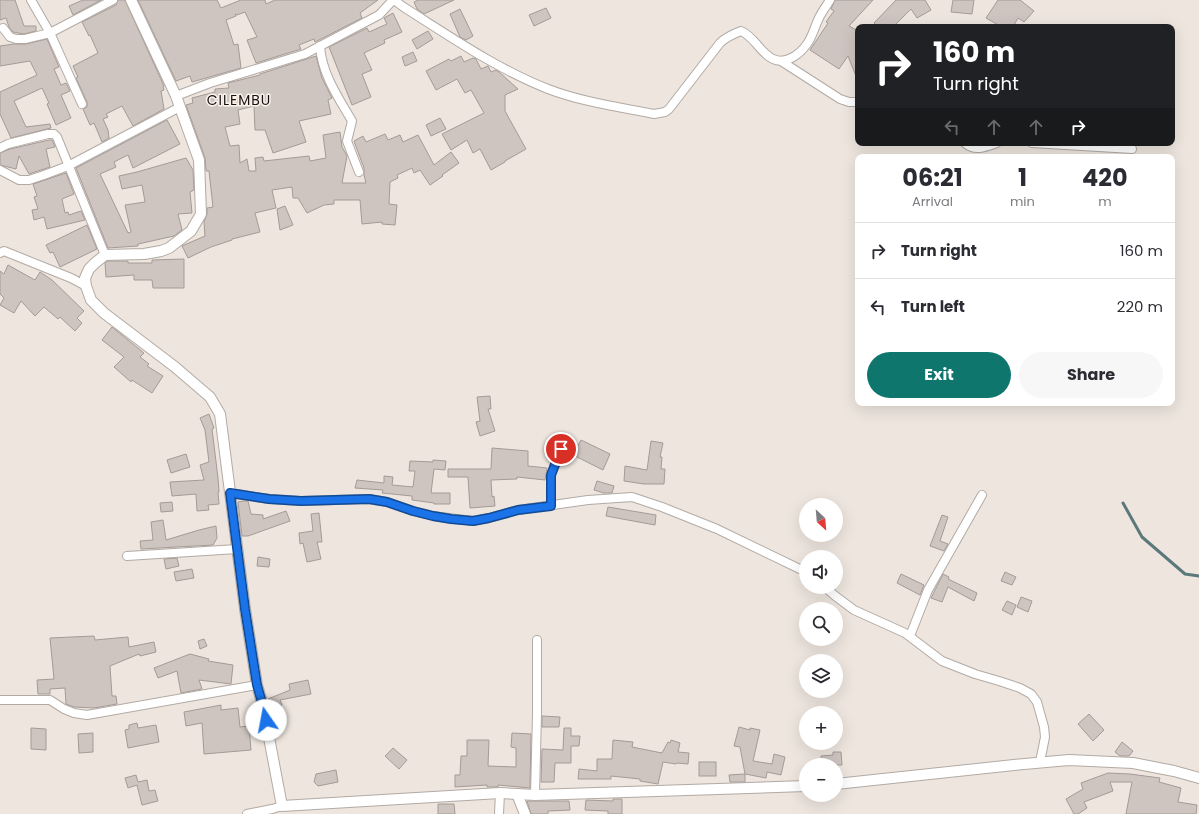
<!DOCTYPE html>
<meta charset="utf-8">
<style>
body{margin:0;font-family:Poppins,sans-serif;background:#f7f7f7;color:#2b2b33;height:100vh;display:flex;flex-direction:column;font-size:15px;white-space:nowrap}
*{box-sizing:border-box;margin:0}
p{font-size:13px;color:#7c7c81}
.icon{flex:none;width:22px;height:22px;fill:none;stroke:currentColor;stroke-width:2;stroke-linecap:round;stroke-linejoin:round}
.map{position:relative;flex:1;overflow:hidden}
.panel{position:absolute;left:855px;top:154px;width:320px;height:252px;display:flex;flex-direction:column;background:#fff;border-radius:8px;box-shadow:0 4px 16px #0002}
.panel>*{flex:none}
.banner{position:absolute;left:855px;top:24px;width:320px;height:122px;border-radius:8px;box-shadow:0 4px 16px #0002;background:#202124;color:#fff;overflow:hidden}
.needle{width:26px;rotate:154deg}
.buttons{position:absolute;left:799px;top:498px;display:grid;gap:8px}
.buttons a{display:grid;place-items:center;width:44px;height:44px;border-radius:50%;background:#fff;box-shadow:0 4px 16px #0002;font-size:20px}
.pin{position:absolute;display:grid;place-items:center;width:34px;height:34px;color:#fff;margin:-17px;border:2px solid #fff;border-radius:50%;box-shadow:0 1px 4px #0007}
.me{position:absolute;width:44px;margin:-22px;rotate:348deg;stroke-linejoin:round;filter:drop-shadow(0 0 3px #0008)}
.turn{display:flex;align-items:center;gap:14px;height:84px;padding:0 12px;font-size:18px}
.turn .icon{width:52px;height:52px;stroke-width:2.5}
.turn b{display:block;font-size:28px;line-height:34px}
.lanes{display:flex;align-items:center;height:38px;padding:0 12px;background:#0003;justify-content:center;gap:20px;direction:ltr}
.lanes .off{opacity:.35}
.eta{display:flex;justify-content:space-evenly;align-items:center;height:68px;text-align:center}
.eta b{font-size:24px;font-weight:700;line-height:28px}
.button{display:flex;gap:8px;margin-top:auto;padding:8px 12px}
.button a{flex:1;height:46px;border-radius:24px;background:#0f766e;color:#fff;font-size:16px;font-weight:700;line-height:46px;text-align:center}
.button a+a{background:#f7f7f7;color:#2b2b33}
ul{padding:0;list-style:none}
li{display:flex;align-items:center;gap:12px;height:56px;padding:0 12px;border-top:1px solid #e1e1e2}
li div{flex:1}
li b{display:block;font-size:15px}
li em{font-style:normal}
.map>svg:first-child{display:block}
</style>
<div class="map">
<svg width="1199" height="814" viewBox="0 0 1199 814">
<rect width="100%" height="100%" fill="#ede5de"/>
<g fill="none" stroke-linecap="round" stroke-linejoin="round">
<polyline stroke="#5b797b" stroke-width="3" points="1123,503 1142,537 1185,574 1199,576"/>
</g>
<g fill="#cec4c0" stroke="#a49b97">
<polygon points="0,0 15,0 24,26 36,26 36,31 24,34 13,32 9,27 6,18 0,20"/>
<polygon points="83,0 101,0 73,15 69,6"/>
<polygon points="118,0 125,0 164,86 163,87 164,90 161,91 164,109 133,126 122,106 106,114 108,117 103,119 108,130 109,138 102,142 94,123 90,125 83,109 87,107 87,102 76,78 78,77 73,66 98,53 90,35 89,36 82,22 116,5"/>
<polygon points="138,0 217,0 221,8 241,0 265,0 266,4 275,0 378,0 360,13 362,18 315,42 314,39 299,45 301,49 256,63 247,40 257,37 245,12 237,15 235,14 236,16 226,20 234,45 238,44 241,68 192,82 190,76 176,81"/>
<polygon points="418,0 454,0 424,14 417,9 414,2"/>
<polygon points="835,0 873,0 849,26 858,31 858,81 848,56 839,69 810,50 828,23 826,22 834,11 831,9"/>
<polygon points="896,0 925,0 931,10 917,18 911,9 893,27 878,27 874,23"/>
<polygon points="953,0 974,0 972,14 951,12"/>
<polygon points="998,0 1020,0 1034,11 1024,22 1018,18 1013,27 1002,27 986,18"/>
<polygon points="546,8 551,18 534,26 529,15"/>
<polygon points="460,9 473,36 466,40 460,37 450,14"/>
<polygon points="393,13 402,32 384,40 385,43 364,53 372,70 362,74 371,97 352,105 329,47 367,28 369,32 387,24 384,18"/>
<polygon points="428,31 433,39 417,49 412,40"/>
<polygon points="47,39 59,67 54,69 61,85 66,83 70,91 61,95 71,118 56,125 47,104 49,103 42,88 14,101 26,127 50,124 51,128 11,138 0,114 0,92 37,75 30,61 0,66 0,46 14,44 26,44"/>
<polygon points="413,52 417,61 405,66 402,57"/>
<polygon points="316,56 322,78 332,98 328,100 331,114 299,121 306,142 273,153 265,130 255,130 254,106 238,110 240,124 225,127 230,146 239,145 240,163 247,159 249,171 256,171 255,158 263,157 264,161 309,156 310,161 326,158 323,135 340,132 342,147 347,156 342,183 366,183 364,175 364,168 354,141 363,136 366,142 385,134 388,140 400,135 403,142 418,135 434,165 451,152 459,163 442,175 443,176 430,185 420,170 414,173 412,168 397,175 398,178 390,182 389,204 397,205 395,225 382,224 382,222 362,224 360,200 334,200 334,204 324,205 307,213 298,198 293,198 292,187 272,190 276,208 255,213 260,232 232,239 232,240 211,247 188,258 182,246 205,236 204,222 207,214 207,208 213,207 209,171 206,171 205,158 186,105 193,103 192,98 215,92 215,89 229,88 228,83 260,75 260,74"/>
<polygon points="461,56 464,62 473,58 476,59 481,69 488,66 491,72 496,70 499,72 518,89 505,95 505,111 526,149 505,161 505,162 491,170 480,149 473,153 467,140 451,150 442,134 484,113 471,90 465,93 457,79 436,90 426,71 449,59 451,61"/>
<polygon points="440,118 446,129 431,136 426,125"/>
<polygon points="167,120 180,144 133,168 128,155 114,162 116,167 100,174 128,233 131,232 125,205 145,202 142,185 122,189 119,176 137,172 186,158 193,170 194,190 190,192 192,213 178,214 182,230 174,236 138,244 138,246 108,248 76,168"/>
<polygon points="49,140 52,140 55,147 46,149 50,167 29,174 19,156 16,169 0,165 0,153 10,149"/>
<polygon points="66,173 74,194 62,199 65,213 68,212 69,215 81,211 85,220 47,229 44,217 34,220 32,210 38,209 34,197 37,196 33,184"/>
<polygon points="285,206 293,225 280,230 277,209"/>
<polygon points="87,225 97,249 60,267 53,252 50,253 46,245"/>
<polygon points="184,259 184,288 153,288 152,280 134,280 134,275 106,277 105,263 107,261 128,261 128,263 152,263 152,260"/>
<polygon points="8,265 35,280 40,272 52,280 84,311 77,318 82,323 75,331 60,317 58,319 44,307 35,316 21,301 14,313 0,305 4,298 0,294 0,271 4,274"/>
<polygon points="112,327 144,353 140,357 149,364 147,366 163,376 152,393 132,380 131,382 114,367 124,357 102,340"/>
<polygon points="490,396 491,409 488,409 495,431 480,436 476,422 480,421 477,397"/>
<polygon points="209,414 214,428 212,429 218,478 219,492 218,492 219,504 208,505 209,510 197,511 196,494 172,496 170,482 204,480 200,465 209,462 205,430 200,418"/>
<polygon points="581,440 610,454 603,470 573,455"/>
<polygon points="651,441 663,443 660,457 662,457 661,469 665,469 664,484 644,484 624,481 625,466 647,470"/>
<polygon points="492,448 528,451 528,466 547,468 545,480 517,477 517,479 491,480 492,497 494,496 495,506 470,508 468,477 448,477 448,469 491,469"/>
<polygon points="186,454 190,467 171,473 167,460"/>
<polygon points="433,460 446,461 445,470 434,469 431,493 450,493 450,504 434,504 434,503 412,500 412,496 382,493 383,490 355,488 357,480 384,483 384,476 393,477 392,485 413,487 415,471 409,471 410,461 433,462"/>
<polygon points="597,481 614,486 612,493 604,493 594,490"/>
<polygon points="243,501 248,501 251,514 263,515 263,519 286,511 290,521 248,536 242,536 238,502"/>
<polygon points="172,502 173,511 161,512 160,503"/>
<polygon points="608,507 656,515 655,525 606,516"/>
<polygon points="319,513 322,542 317,542 321,559 307,562 303,543 300,544 299,533 313,531 311,514"/>
<polygon points="942,515 948,517 940,541 948,544 944,551 930,546"/>
<polygon points="163,520 166,540 199,530 216,526 217,538 213,545 141,549 140,541 153,540 151,522"/>
<polygon points="258,557 270,559 269,567 257,566"/>
<polygon points="177,558 179,566 166,569 164,559"/>
<polygon points="192,569 194,578 176,581 174,572"/>
<polygon points="1005,572 1016,577 1012,585 1001,581"/>
<polygon points="901,574 924,585 920,595 897,583"/>
<polygon points="943,574 949,577 948,579 977,593 974,601 948,587 942,602 931,598"/>
<polygon points="1021,597 1032,601 1028,612 1017,607"/>
<polygon points="1007,601 1016,605 1012,615 1002,610"/>
<polygon points="94,636 95,640 128,637 129,647 154,642 156,652 140,656 139,654 110,666 112,696 116,696 117,704 94,708 74,707 66,704 65,688 50,689 50,694 38,694 37,680 54,679 50,638"/>
<polygon points="204,639 207,646 200,649 198,641"/>
<polygon points="190,654 209,659 208,661 233,665 231,684 199,680 202,689 181,693 177,671 158,678 154,668"/>
<polygon points="308,680 311,694 280,700 282,705 270,710 268,699 290,690 289,684"/>
<polygon points="221,705 221,710 238,708 240,727 249,726 251,750 204,754 202,723 186,726 184,712"/>
<polygon points="1089,714 1104,730 1093,741 1078,724"/>
<polygon points="542,716 560,717 559,727 542,727"/>
<polygon points="137,723 138,728 156,725 159,742 128,748 125,730 129,729 129,725"/>
<polygon points="739,727 750,730 750,728 760,730 753,761 772,764 774,754 785,757 781,775 767,772 766,778 745,774 740,747 734,746"/>
<polygon points="31,728 46,729 46,750 31,749"/>
<polygon points="564,728 571,728 571,736 580,736 579,746 571,746 571,763 555,763 554,782 541,782 542,749 563,750"/>
<polygon points="93,733 93,752 79,753 78,734"/>
<polygon points="512,733 531,734 530,788 498,785 498,787 487,787 487,785 455,787 455,775 460,775 461,756 467,756 467,740 489,740 488,766 516,767 516,748 511,747"/>
<polygon points="613,740 633,742 632,747 662,753 668,742 670,743 671,740 680,743 678,752 689,753 688,764 677,763 676,764 663,762 658,784 640,781 640,779 611,776 611,779 578,779 579,769 597,771 597,759 612,759"/>
<polygon points="1122,742 1133,751 1129,756 1120,756 1115,752"/>
<polygon points="393,748 407,760 399,769 385,756"/>
<polygon points="833,752 841,752 842,765 822,765 821,756 833,755"/>
<rect x="699" y="762" width="17" height="14"/>
<polygon points="336,770 338,782 318,786 314,782 316,774"/>
<polygon points="1108,773 1130,774 1160,778 1159,782 1181,788 1178,802 1197,805 1196,814 1126,814 1132,782 1110,782 1113,791 1084,802 1087,808 1078,814 1074,814 1066,799 1083,789 1081,783"/>
<polygon points="745,774 745,782 730,782 729,775"/>
<polygon points="136,775 138,782 147,780 149,791 155,790 158,801 142,805 137,785 128,788 125,778"/>
<polygon points="613,799 622,799 622,814 608,814 608,811 585,810 586,800 613,801"/>
<polygon points="527,801 569,801 570,810 548,811 548,814 531,814"/>
<polygon points="438,804 454,804 455,814 438,814"/>
</g>
<g fill="none" stroke-linecap="round" stroke-linejoin="round">
<g stroke="#b2aaa4" stroke-width="10">
<g id="minor">
<polyline points="31,0 50,33 82,104"/>
<path d="M394 0 405 8C451 37 497 69 548 89 582 102 619 107 654 114L665 112 669 109 720 43C726 37 733 34 741 31 755 37 760 53 773 59 786 65 800 54 807 44 813 36 815 25 820 16 823 10 827 5 830 0"/>
<polyline points="3,28 10,37 16,39 25,39 50,33 113,0"/>
<path d="M320 46C322 74 338 97 352 121L347 141 359 172"/>
<polyline points="781,61 840,99 849,102 858,102"/>
<polyline points="176,96 210,83 305,54 379,15 393,0"/>
<path d="M965 143C975 152 986 147 997 143"/>
<polyline points="1032,143 1132,149"/>
<polyline points="0,148 8,144 48,134 54,134 57,137 105,255"/>
<polyline points="0,170 19,180 29,180 44,175 68,166 180,107"/>
<polyline points="0,253 4,251 71,278 86,286"/>
<polyline points="230,493 269,499 301,501 369,499 387,502 413,511 433,516 473,521 489,518 518,510 588,500 632,497 662,507 717,529 806,572"/>
<polyline points="551,506 551,475 561,449"/>
<polyline points="127,556 237,549"/>
<polyline points="825,587 834,595 854,610 905,633 942,661 975,674 999,681 1020,688 1031,694 1037,702 1044,727 1045,737 1040,762"/>
<polyline points="910,636 928,590 982,495"/>
<polyline points="0,700 50,700 64,709 74,713 87,715 257,685"/>
<polyline points="535,795 537,713 537,640"/>
<polyline points="247,814 272,809 282,806"/>
<polyline points="499,814 500,793"/>
</g>
</g>
<g stroke="#b2aaa4" stroke-width="12">
<g id="tertiary">
<polyline points="131,0 176,96 199,160 201,214 191,231 169,248 161,251 144,254 105,255 95,263 89,269 85,278 86,286 91,300 104,313 175,367 210,397 220,414 245,609 257,685 263,706 282,806 500,793 535,795 806,786"/>
<polyline points="836,784 1014,765 1069,760 1133,763 1174,771 1199,778"/>
<polyline points="517,794 525,814"/>
</g>
</g>
<use href="#minor" stroke="#fff" stroke-width="8"/>
<use href="#tertiary" stroke="#fff" stroke-width="10"/>
</g>
<g fill="none" stroke-linecap="round" stroke-linejoin="round">
<g stroke="#114b97" stroke-width="10">
<polyline id="route" points="266,720 263,706 257,685 245,609 230,493 269,499 301,501 369,499 387,502 413,511 433,516 451,519 473,521 489,518 518,510 551,506 551,475 561,449"/>
</g>
<use href="#route" stroke="#1a73e8" stroke-width="7"/>
</g>
<g text-anchor="middle" stroke-width="3" stroke-linejoin="round" paint-order="stroke">
<g font-size="14" letter-spacing="1" fill="#14110f" stroke="#faf2eb">
<text x="239" y="105">CILEMBU</text>
</g>
</g>
</svg>
<div class="buttons">
<a><svg class="needle" viewBox="-14 -14 28 28"><path d="M0-13l5 13h-10z" fill="#e53935"/><path d="M0 13l5-13h-10z" fill="#7c7c81"/></svg></a>
<a><svg class="icon" aria-label="sound" viewBox="0 0 24 24"><path d="M4 9h4l5-4v14l-5-4H4zM17 9q2 3 0 6"/></svg></a>
<a><svg class="icon" aria-label="search" viewBox="0 0 24 24"><circle cx="10" cy="10" r="6"/><path d="M15 15l6 6"/></svg></a>
<a><svg class="icon" aria-label="layers" viewBox="0 0 24 24"><path d="M12 4l9 5-9 5-9-5zM3 14l9 5 9-5"/></svg></a>
<a>+</a>
<a>−</a>
</div>
<div class="pin" style="left:561px;top:449px;background:#d93025"><svg class="icon" aria-label="arrive" viewBox="0 0 24 24"><path d="M6 21V4h12l-3 4 3 4H6"/></svg></div>
<svg class="me" style="left:266px;top:720px" viewBox="-20 -20 40 40"><circle r="19" fill="#fff"/><path d="M0-13L10 11 0 6-10 11z" fill="#1a73e8"/></svg>
<div class="banner">
<div class="turn"><svg class="icon" aria-label="right" viewBox="0 0 24 24"><path d="M7 20v-9h11M14 6l5 5-5 5"/></svg><div><b>160 m</b>Turn right</div></div>
<div class="lanes"><svg class="icon off" aria-label="left" viewBox="0 0 24 24"><path d="M17 20v-9H6M10 6l-5 5 5 5"/></svg><svg class="icon off" aria-label="ahead" viewBox="0 0 24 24"><path d="M12 20V5M6 11l6-6 6 6"/></svg><svg class="icon off" aria-label="ahead" viewBox="0 0 24 24"><path d="M12 20V5M6 11l6-6 6 6"/></svg><svg class="icon" aria-label="right" viewBox="0 0 24 24"><path d="M7 20v-9h11M14 6l5 5-5 5"/></svg></div>
</div>
<section class="panel">
<div class="eta">
<div><b>06:21</b><p>Arrival</p></div>
<div><b>1</b><p>min</p></div>
<div><b>420</b><p>m</p></div>
</div>
<ul>
<li><svg class="icon" aria-label="right" viewBox="0 0 24 24"><path d="M7 20v-9h11M14 6l5 5-5 5"/></svg><div><b>Turn right</b></div><em>160 m</em></li>
<li><svg class="icon" aria-label="left" viewBox="0 0 24 24"><path d="M17 20v-9H6M10 6l-5 5 5 5"/></svg><div><b>Turn left</b></div><em>220 m</em></li>
</ul>
<div class="button"><a>Exit</a><a>Share</a></div>
</section>
</div>
